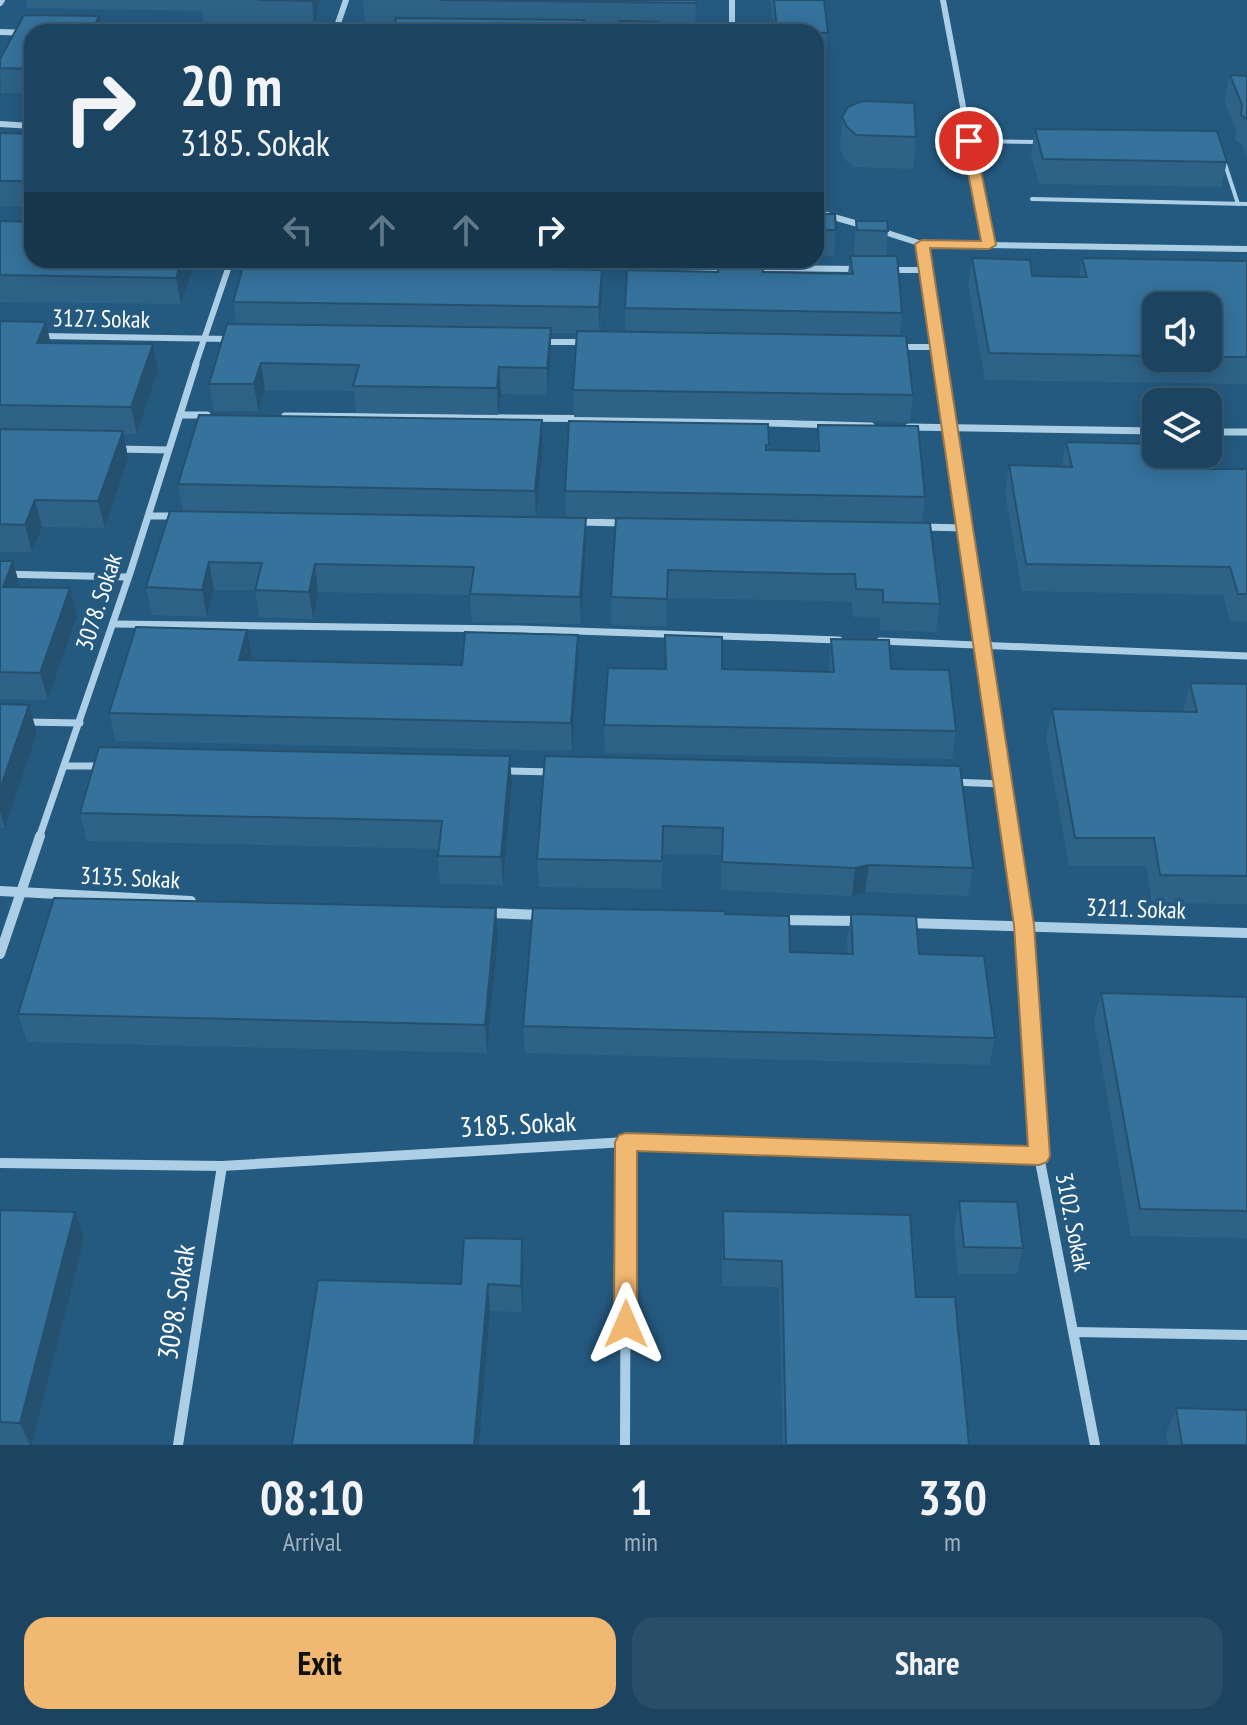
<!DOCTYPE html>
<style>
body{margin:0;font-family:"PT Sans Narrow",sans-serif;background:#294e69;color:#f1f3f6;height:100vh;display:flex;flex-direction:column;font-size:30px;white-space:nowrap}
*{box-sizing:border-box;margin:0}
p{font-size:26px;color:#a0b0bd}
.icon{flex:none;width:44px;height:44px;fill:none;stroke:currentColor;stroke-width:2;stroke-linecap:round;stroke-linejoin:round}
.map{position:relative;height:1445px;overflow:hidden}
.side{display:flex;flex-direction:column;background:#1c4460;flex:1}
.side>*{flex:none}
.banner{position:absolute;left:24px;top:24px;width:800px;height:244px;border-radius:24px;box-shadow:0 4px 20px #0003,0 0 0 2px #3a5c75;background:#1c4460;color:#f1f3f6;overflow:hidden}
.tools{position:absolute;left:1142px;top:292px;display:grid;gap:16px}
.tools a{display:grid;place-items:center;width:80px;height:80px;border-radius:16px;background:#1c4460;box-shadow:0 4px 20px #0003,0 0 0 2px #3a5c75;font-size:40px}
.pin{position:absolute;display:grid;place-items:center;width:68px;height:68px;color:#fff;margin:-34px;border:4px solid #fff;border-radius:50%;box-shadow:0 2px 8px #0007}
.me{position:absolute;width:88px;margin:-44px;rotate:0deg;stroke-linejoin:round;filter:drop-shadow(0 0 6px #0008)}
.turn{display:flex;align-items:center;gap:28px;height:168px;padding:0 24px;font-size:36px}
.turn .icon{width:104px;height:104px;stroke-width:2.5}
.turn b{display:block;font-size:56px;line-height:68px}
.lanes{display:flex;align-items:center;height:76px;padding:0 24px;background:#0003;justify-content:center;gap:40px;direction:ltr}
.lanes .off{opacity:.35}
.eta{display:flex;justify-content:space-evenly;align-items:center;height:136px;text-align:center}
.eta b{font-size:48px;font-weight:800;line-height:56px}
.button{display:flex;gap:16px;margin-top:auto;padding:16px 24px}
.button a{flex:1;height:92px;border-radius:24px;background:#f0b871;color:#111;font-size:32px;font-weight:800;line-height:92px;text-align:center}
.button a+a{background:#294e69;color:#f1f3f6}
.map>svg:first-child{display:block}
</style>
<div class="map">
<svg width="1247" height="1445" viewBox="0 0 1247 1445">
<rect width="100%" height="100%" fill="#255a80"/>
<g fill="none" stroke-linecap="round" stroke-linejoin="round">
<g stroke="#accfe6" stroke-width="4">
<polyline points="969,141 1039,142"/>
<polyline points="1224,161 1238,204"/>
<polyline points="1032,199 1247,204"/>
</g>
<g stroke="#accfe6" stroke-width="6">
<polyline points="732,0 732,32"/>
<polyline points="943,0 989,245"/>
<polyline points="0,3 2,0"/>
<polyline points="0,32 32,33"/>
<polyline points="335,32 346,0"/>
<polyline points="0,124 32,126"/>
<polyline points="816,212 865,226"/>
<polyline points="878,230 922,244 1247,249"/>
<polyline points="922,244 940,366"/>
<polyline points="251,260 725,268"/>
<polyline points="755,268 857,269"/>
<polyline points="887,270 926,270"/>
<polyline points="40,336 230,339"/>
<polyline points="543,342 586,342"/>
<polyline points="899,347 939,347"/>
<polyline points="195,366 231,260"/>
</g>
<g stroke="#accfe6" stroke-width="7">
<polyline points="940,364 1011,838"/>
<polyline points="180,415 207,415"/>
<polyline points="285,416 639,419 871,426"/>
<polyline points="909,427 1156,431"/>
<polyline points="1208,432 1247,432"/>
<polyline points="117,449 168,450"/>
<polyline points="149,516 176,516"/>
<polyline points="578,522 624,523"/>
<polyline points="922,527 965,528"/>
<polyline points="0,574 126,577"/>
<polyline points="113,624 518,629 839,640"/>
<polyline points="880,641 1247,656"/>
<polyline points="25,722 80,723"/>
<polyline points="66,766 102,766"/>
<polyline points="503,771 554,772"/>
<polyline points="951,782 1003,784"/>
<polyline points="39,838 131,570 196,364"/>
</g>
<g stroke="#accfe6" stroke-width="10">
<polyline points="1011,836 1024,925 1039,1156 1095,1445"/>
<polyline points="0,891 191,901"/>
<polyline points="488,913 542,915"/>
<polyline points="780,920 858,921"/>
<polyline points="908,923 1247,933"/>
<polyline points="0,954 40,836"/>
<polyline points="0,1163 222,1166 626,1142 1039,1156"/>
<polyline points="1074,1332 1247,1335"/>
<polyline points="178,1445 222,1166"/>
<polyline points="625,1445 626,1142"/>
</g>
</g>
<g fill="#2e6387" fill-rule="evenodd">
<polygon points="26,0 320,0 314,25 204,23 202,11 27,8"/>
<polygon points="363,0 696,0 695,27 584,26 584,32 393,32 395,23 365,23"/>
<polygon points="770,0 824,0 828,33 826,57 816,57 816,32 774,32"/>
<polygon points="32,32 32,93 1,93 0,59"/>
<polygon points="1230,75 1247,76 1247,159 1242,144 1235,140 1236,130 1224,100"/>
<polygon points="842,117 916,137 913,169 854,167 844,159 840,149"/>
<polygon points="1035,129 1227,162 1221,187 1039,184 1031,154"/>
<polygon points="0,133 32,134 32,207 0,206"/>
<polygon points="816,214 836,230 834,256 816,256"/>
<polygon points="0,221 32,260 196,260 181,304 0,302"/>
<polygon points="856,221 888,231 886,256 902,313 900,336 913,395 910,422 574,417 573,390 577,333 551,333 551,355 547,395 501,394 498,415 356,413 354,391 265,390 258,411 214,411 209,384 237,324 233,302 602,270 602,296 600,331 625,332 625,308 717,272 718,260 763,272 848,274 850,256 855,256 854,247"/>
<path d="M972 258 1032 276 1079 277 1082 258 1247 261V384L985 380 968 284ZM1156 306H1208V358H1156Z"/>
<polygon points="0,321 51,343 153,344 158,371 137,434 124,434 128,458 105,528 42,527 32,552 0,552"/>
<polygon points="542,420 543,448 536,517 566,517 565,491 569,421 769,445 769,450 816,450 818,425 925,497 922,523 940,604 936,632 880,630 880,618 853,617 852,602 826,601 667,598 666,626 611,625 611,597 616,519 586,519 586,545 581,624 472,622 470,595 318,592 313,619 259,617 255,590 214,590 207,617 152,615 146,587 183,511 178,484"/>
<polygon points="1066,442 1201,469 1247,469 1247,622 1230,621 1223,595 1022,591 1005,493 1009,465 1062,467"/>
<polygon points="0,561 13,561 20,587 70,588 77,616 48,700 0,699"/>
<polygon points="247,630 251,660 462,665 578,663 572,751 116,741 109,713"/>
<polygon points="665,635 722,669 829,672 831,639 891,669 956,731 952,759 605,753 604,725 665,669"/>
<polygon points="1190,683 1247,684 1247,904 1152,903 1146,866 1069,866 1046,737 1052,709 1183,712"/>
<polygon points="0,704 37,733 5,828 0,828"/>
<polygon points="545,756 973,868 968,896 865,892 852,896 721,890 721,855 663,854 661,889 539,887 537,859"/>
<polygon points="512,784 503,885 440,884 438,856 438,849 87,841 80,813"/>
<polygon points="496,908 498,936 487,1053 27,1042 18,1014"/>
<polygon points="725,914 790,952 848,954 847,942 851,914 919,954 995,1038 989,1065 525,1053 523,1026"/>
<polygon points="1101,993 1247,997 1247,1238 1131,1236 1094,1021"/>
<polygon points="959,1201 1023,1248 1017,1274 958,1274 954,1228"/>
<polygon points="0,1210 84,1239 32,1445 0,1445"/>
<polygon points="723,1211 916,1297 969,1445 783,1445 779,1287 722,1286 722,1237"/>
<polygon points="522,1239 524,1266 522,1312 490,1311 461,1284"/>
<polygon points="1176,1408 1247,1445 1168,1445 1166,1433"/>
</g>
<g fill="#25506e">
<polygon points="312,0 320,0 314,25 312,1"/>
<polygon points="99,16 102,32 93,29"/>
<polygon points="182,260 196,260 181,304 176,278"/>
<polygon points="602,270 602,296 599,334 599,307"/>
<polygon points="46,322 52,349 37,343"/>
<polygon points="551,328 551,355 547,395 547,368"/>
<polygon points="153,344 158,371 137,434 131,407"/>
<polygon points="261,363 265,390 258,411 254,384"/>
<polygon points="499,367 501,394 498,415 497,388"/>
<polygon points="542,420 543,448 536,518 535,491"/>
<polygon points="123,431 128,458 105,528 98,501"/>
<polygon points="35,500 42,527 32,552 25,525"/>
<polygon points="586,518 586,545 581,624 580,597"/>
<polygon points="13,561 20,589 3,587"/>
<polygon points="209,562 214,590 207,617 202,590"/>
<polygon points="315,564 318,592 313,619 309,592"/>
<polygon points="70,588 77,616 48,700 40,673"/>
<polygon points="247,630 252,658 244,688 239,660"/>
<polygon points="578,635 578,663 572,751 571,723"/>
<polygon points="29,705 37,733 5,828 0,812 0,789"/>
<polygon points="510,756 512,784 503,885 501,857"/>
<polygon points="869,865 865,892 852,896 855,868"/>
<polygon points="496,908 498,936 487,1053 485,1025"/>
<polygon points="75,1212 84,1239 32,1445 30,1445 20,1423"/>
<polygon points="522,1239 524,1266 522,1312 521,1286"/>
<polygon points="488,1284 490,1311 479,1445 474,1445"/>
</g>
<g fill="#35739d" stroke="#25506e" stroke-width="2">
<polygon points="258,0 312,0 312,1"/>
<polygon points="439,0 696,0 696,3"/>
<polygon points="774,0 824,0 828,33 777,32"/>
<polygon points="24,15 99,16 93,29 281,32 32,32 32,69 0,68 0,59"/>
<polygon points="396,18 584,20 582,32 393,32"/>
<polygon points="620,21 658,22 658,32 619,32"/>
<polygon points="1230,75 1247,76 1247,119 1241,115 1242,105"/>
<polygon points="862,101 914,103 916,137 856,135 847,127 842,117 848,107"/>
<polygon points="1035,129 1217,131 1227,162 1043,159"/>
<polygon points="0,133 32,134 32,181 0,181"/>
<polygon points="816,214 835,214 836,230 816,230"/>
<polygon points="0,221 32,222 32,260 182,260 176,278 0,275"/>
<polygon points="856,221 887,221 888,231 857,230"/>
<polygon points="850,256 897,256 902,313 625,308 627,270 718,272 718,260 763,260 763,272 853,274"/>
<polygon points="972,258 1030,260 1032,276 1087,277 1082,258 1247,261 1247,357 1208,357 1208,306 1156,306 1156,356 989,353"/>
<polygon points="244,264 602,270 599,307 233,302"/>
<polygon points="0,321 46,322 37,343 153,344 131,407 0,405"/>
<polygon points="227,324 551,328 547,368 499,367 497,388 353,386 359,365 261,363 254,384 209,384"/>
<polygon points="577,331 906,336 913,395 573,390"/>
<polygon points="199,415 542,420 535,491 178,484"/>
<polygon points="569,421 768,424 769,445 766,445 766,450 819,451 818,425 918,426 925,497 565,491"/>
<polygon points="0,429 123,431 98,501 35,500 25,525 0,524"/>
<polygon points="1066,442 1156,444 1156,454 1198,454 1201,469 1247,469 1247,594 1238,594 1230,567 1026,564 1009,465 1072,467"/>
<polygon points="170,511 586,518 580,597 470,594 474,567 315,564 309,592 255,590 262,563 209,562 202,590 146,587"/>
<polygon points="616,518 930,523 940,604 883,602 883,590 856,589 855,574 829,574 668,570 667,599 611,597"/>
<polygon points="0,561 13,561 3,587 70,588 40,673 0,672"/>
<polygon points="136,627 247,630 239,660 462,665 465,632 578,635 571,723 109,713"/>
<polygon points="665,635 722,637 722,669 834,672 831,639 889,640 891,669 949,670 956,731 604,725 608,668 666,669"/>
<polygon points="1190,683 1247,684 1247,876 1160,875 1154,838 1075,838 1052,709 1197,712"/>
<polygon points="0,704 29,705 0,789"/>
<polygon points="99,747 510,756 501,857 438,856 442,821 80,813"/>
<polygon points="545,756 960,766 973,868 869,865 855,868 722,862 723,828 663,826 662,861 537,859"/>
<polygon points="54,898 496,908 485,1025 18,1014"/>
<polygon points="533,908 725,911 725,914 789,916 790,952 853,954 851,914 916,916 919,954 984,956 995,1038 523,1026"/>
<polygon points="1101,993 1247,997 1247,1211 1140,1209"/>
<polygon points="959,1201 1017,1202 1023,1248 964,1247"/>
<polygon points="0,1210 75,1212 20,1423 0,1422"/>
<polygon points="723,1211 910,1215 916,1297 955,1297 969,1445 786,1445 782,1261 724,1259"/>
<polygon points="464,1238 522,1239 521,1286 488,1284 474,1445 292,1445 318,1280 461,1284"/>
<polygon points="1176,1408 1247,1410 1247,1445 1182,1445"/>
</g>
<polygon fill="#f0b871" stroke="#9c7849" stroke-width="2" points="969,137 975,141 996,245 989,249 930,248 1034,925 1050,1156 1047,1162 1039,1165 637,1151 637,1324 634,1331 626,1335 617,1331 614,1324 615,1142 619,1135 626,1133 1028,1146 1014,925 915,244 922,240 981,241 962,141"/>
<g text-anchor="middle" stroke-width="8" stroke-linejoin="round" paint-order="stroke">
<g font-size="24" fill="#fff" stroke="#255a80">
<text transform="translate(101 319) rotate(1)" y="8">3127. Sokak</text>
<text transform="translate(99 602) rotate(-72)" y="8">3078. Sokak</text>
<text transform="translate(130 878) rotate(3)" y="8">3135. Sokak</text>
<text transform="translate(1136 909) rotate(2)" y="8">3211. Sokak</text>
<text transform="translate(1073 1222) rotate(79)" y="8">3102. Sokak</text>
</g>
<g font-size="28" fill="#fff" stroke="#255a80">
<text transform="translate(518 1124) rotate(-3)" y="10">3185. Sokak</text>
<text transform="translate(176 1302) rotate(-81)" y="10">3098. Sokak</text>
</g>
</g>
</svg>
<div class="tools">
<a><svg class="icon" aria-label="sound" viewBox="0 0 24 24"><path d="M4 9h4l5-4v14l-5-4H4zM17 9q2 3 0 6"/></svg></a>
<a><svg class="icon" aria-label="layers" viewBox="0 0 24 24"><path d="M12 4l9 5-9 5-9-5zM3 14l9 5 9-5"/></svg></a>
</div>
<div class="pin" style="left:969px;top:141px;background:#d93025"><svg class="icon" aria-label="arrive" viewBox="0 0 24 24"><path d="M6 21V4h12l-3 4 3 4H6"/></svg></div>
<svg class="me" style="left:626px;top:1324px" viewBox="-20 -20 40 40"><path d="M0-17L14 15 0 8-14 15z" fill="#f0b871" stroke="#fff" stroke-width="4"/></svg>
<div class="banner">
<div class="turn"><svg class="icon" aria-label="right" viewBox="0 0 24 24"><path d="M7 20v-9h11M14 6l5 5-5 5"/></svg><div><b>20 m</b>3185. Sokak</div></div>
<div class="lanes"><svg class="icon off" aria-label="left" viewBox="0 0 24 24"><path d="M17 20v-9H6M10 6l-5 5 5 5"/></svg><svg class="icon off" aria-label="ahead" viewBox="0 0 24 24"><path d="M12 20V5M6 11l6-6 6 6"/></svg><svg class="icon off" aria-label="ahead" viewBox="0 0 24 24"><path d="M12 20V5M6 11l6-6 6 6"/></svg><svg class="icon" aria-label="right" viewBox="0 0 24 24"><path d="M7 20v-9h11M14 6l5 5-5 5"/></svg></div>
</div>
</div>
<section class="side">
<div class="eta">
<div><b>08:10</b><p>Arrival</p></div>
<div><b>1</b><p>min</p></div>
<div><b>330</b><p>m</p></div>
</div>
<div class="button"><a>Exit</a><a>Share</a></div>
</section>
